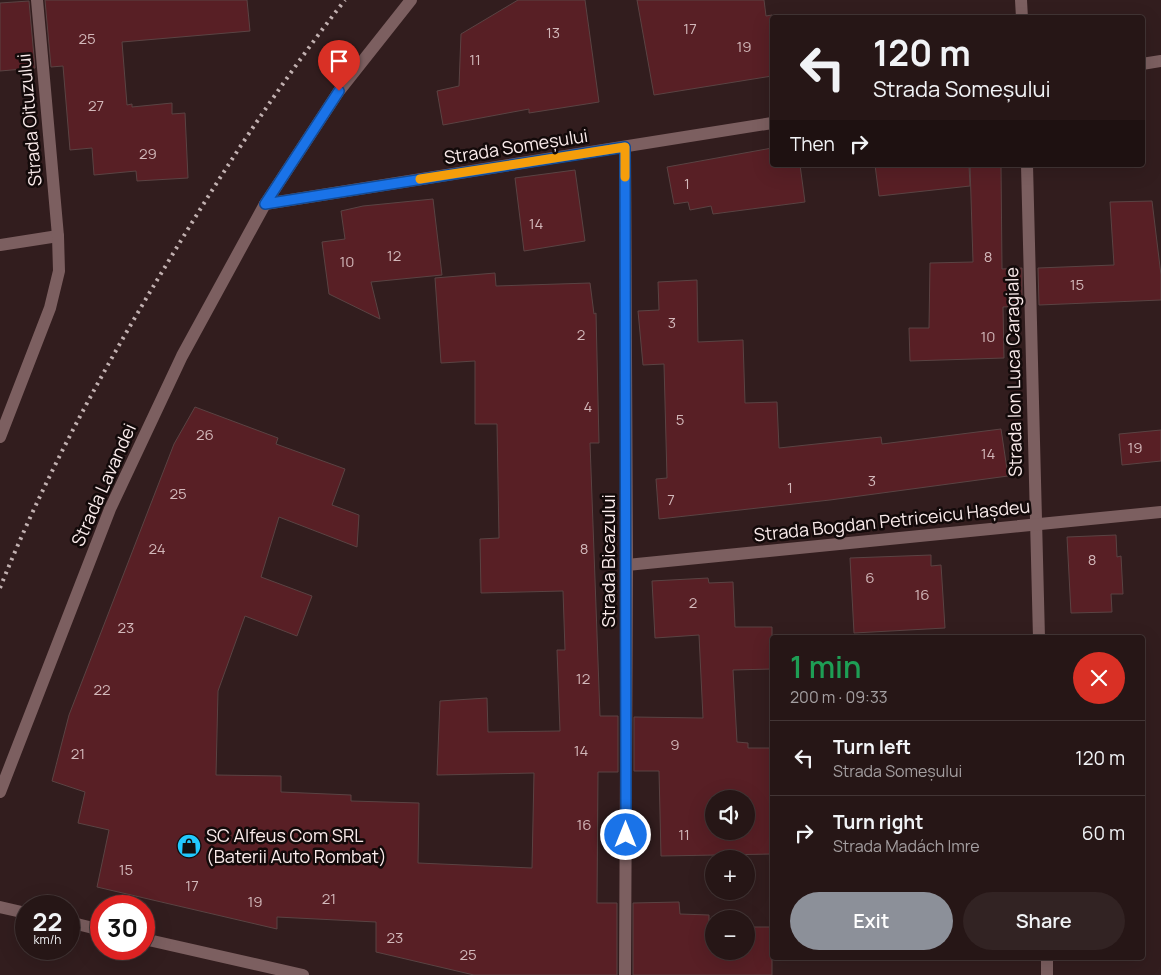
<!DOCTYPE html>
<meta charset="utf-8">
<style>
body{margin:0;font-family:Manrope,sans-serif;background:#322323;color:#f1f3f6;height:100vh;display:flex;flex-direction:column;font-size:19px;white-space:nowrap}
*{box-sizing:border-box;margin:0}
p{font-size:16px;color:#a49fa1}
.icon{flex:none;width:28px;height:28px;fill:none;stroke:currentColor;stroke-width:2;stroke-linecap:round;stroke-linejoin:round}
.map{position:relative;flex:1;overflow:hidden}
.details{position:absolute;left:770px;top:635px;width:375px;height:325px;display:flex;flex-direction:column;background:#261616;border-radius:5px;box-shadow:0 5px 20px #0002,0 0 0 1px #423535}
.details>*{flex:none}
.guide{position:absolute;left:770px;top:15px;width:375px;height:152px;border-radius:5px;box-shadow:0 5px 20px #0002,0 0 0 1px #423535;background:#261616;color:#f1f3f6;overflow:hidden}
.buttons{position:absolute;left:705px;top:790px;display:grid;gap:10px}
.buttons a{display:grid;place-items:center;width:50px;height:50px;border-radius:50%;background:#261616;box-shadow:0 5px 20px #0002,0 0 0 1px #423535;font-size:25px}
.speed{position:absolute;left:15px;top:895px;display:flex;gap:10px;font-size:25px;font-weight:700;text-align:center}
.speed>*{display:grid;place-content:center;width:65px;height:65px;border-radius:50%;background:#261616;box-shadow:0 5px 20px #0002,0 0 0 1px #423535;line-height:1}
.speed small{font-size:12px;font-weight:400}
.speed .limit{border:8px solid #d22;background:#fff;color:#111}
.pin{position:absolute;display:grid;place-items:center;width:42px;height:42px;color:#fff;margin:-51px -21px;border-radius:50% 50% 50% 0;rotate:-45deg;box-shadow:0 0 5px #0007}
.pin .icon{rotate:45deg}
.me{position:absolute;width:55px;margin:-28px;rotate:0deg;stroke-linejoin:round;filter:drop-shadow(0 0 4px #0008)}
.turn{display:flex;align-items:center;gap:18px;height:105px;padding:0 20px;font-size:22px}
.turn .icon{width:65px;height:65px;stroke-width:2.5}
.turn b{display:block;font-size:35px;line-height:42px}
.then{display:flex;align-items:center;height:48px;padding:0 20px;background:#0003;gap:10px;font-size:19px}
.round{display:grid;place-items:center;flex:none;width:52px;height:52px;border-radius:26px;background:#322323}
.head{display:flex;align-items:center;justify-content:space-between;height:85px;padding:0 20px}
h1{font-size:30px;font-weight:600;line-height:38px;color:#1e9e55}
.button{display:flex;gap:10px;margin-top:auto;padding:10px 20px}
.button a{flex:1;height:58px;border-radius:30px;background:#8c9099;color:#fff;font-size:20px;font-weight:600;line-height:58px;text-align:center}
.button a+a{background:#322323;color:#f1f3f6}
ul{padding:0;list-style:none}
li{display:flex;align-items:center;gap:15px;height:75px;padding:0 20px;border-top:1px solid #423535}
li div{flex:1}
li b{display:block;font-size:19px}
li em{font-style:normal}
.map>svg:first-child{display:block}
</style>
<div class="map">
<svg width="1161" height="975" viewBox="0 0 1161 975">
<rect width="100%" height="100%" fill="#321d1e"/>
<g fill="#581f25" stroke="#5a4343" fill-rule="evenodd">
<polygon points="45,0 247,0 250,31 122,42 127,105 132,104 132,107 172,103 172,114 185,113 188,178 137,181 136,171 94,175 92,148 70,150 63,66 51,67"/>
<polygon points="518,0 585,0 599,102 529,113 529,109 443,125 437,91 459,86 461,34"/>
<polygon points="637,0 764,0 766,16 772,15 772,76 654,95"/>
<polygon points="29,1 35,68 0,71 0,3"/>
<polygon points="772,148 772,165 800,165 805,202 713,214 711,206 690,210 688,202 674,204 667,167"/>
<polygon points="875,165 969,165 970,186 879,196"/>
<polygon points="970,165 1001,165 1002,269 1022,268 1022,306 1003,307 1004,358 910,361 909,328 929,328 930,263 973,262"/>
<polygon points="575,170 585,241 524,251 515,178"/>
<polygon points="433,199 442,275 371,282 380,319 329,294 322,242 345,239 341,211 363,206"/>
<polygon points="1152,201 1161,275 1161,300 1039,305 1038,268 1114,265 1110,202"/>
<polygon points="495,273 496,286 590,283 594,314 596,313 599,443 590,443 600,716 618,716 618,772 598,772 597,903 617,903 617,975 474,975 376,952 376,922 277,917 277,929 97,887 109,830 78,823 85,792 52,781 69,715 174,444 195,407 278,438 276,444 345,469 332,505 359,515 357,547 279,517 261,577 312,596 297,636 245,616 218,691 216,775 281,776 281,792 351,795 351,801 419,803 418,863 532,868 534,773 437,775 440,701 487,698 488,732 560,731 557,650 565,650 563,591 481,593 480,539 499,538 497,424 475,424 475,361 441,363 435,278"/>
<polygon points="697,280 698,342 743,340 745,403 777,402 779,448 881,437 882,444 1001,429 1008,476 830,500 659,519 656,479 667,478 664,364 643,365 638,311 659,310 658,282"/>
<polygon points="1161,430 1161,461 1122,465 1119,434"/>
<polygon points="1116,535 1117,557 1121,556 1123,594 1111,594 1112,612 1071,613 1067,537"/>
<polygon points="931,555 931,566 941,565 945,628 854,633 850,558"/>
<path d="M708 578 709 583 733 582 735 627H772V669L733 670 737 742 748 743V748H772V854L661 856 659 771H634V717L703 718 699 635 655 638 652 581ZM714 799H746V831H714Z"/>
<polygon points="679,902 680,914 709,915 709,926 714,926 714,951 746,951 746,927 772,927 772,975 633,975 633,903"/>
</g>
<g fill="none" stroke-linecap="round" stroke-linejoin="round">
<g stroke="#7c5f60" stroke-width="12">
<polyline points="1021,0 1022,18"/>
<polyline points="1142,64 1161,61"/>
<polyline points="625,147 627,565 625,975"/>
<polyline points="1027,165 1039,638"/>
<polyline points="265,204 772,123"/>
<polyline points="0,245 58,236"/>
<polyline points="0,437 50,308 59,271 58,236 37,0"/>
<polyline points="627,565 1161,512"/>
<polyline points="0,792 110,509 182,356 265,204 339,91 411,0"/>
<polyline points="0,907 26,913"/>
<polyline points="69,922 101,930"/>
<polyline points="144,939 303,975"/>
<polyline points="1047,958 1047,975"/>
</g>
<path stroke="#c2b1b1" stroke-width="4" stroke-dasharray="2.5 5" stroke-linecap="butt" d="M0 588C45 475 105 366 168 262 222 172 280 83 345 0"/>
</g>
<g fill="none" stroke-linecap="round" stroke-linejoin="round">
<g stroke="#114b97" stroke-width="12">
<polyline id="route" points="339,91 265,204 625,147 626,835"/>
</g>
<use href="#route" stroke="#1a73e8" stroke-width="9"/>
<polyline stroke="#f59e0b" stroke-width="9" points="420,179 625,147 625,177"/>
</g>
<defs>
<g id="shop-disc" transform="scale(1.25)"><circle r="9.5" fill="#22c9fe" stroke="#130a0a"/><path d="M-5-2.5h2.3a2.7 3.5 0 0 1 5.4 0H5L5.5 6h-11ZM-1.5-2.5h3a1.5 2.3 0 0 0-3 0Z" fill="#111"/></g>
</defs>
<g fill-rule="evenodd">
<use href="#shop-disc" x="189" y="846"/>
</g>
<g text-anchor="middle" stroke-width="5" stroke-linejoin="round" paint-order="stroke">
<g font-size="15" fill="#d2b8ba">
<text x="690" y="34">17</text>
<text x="553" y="38">13</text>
<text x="87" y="44">25</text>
<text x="744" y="52">19</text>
<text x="475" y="65">11</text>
<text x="96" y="111">27</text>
<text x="148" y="159">29</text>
<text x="687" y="189">1</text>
<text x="536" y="229">14</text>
<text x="394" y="261">12</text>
<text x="988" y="262">8</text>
<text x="347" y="267">10</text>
<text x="1077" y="290">15</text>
<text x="672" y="328">3</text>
<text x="581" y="340">2</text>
<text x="988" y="342">10</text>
<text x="588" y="412">4</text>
<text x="680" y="425">5</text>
<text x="205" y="440">26</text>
<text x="1135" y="453">19</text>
<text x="988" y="459">14</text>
<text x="872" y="486">3</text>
<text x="790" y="493">1</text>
<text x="178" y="499">25</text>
<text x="671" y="505">7</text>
<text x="157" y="554">24</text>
<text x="584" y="554">8</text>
<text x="1092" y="565">8</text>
<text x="870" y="583">6</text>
<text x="922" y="600">16</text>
<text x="693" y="608">2</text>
<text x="126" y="633">23</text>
<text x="583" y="684">12</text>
<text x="102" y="695">22</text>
<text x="675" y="750">9</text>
<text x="581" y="756">14</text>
<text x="78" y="759">21</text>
<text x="584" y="830">16</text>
<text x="684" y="840">11</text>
<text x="126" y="875">15</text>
<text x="192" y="891">17</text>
<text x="329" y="904">21</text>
<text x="255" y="907">19</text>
<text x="395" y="943">23</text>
<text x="468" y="960">25</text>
</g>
<g font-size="18" fill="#faebeb" stroke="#130a0a">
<text transform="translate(30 120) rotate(-95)" y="6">Strada Oituzului</text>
<text transform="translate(516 147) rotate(-9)" y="6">Strada Someșului</text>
<text transform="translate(1014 372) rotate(-91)" y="6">Strada Ion Luca Caragiale</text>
<text transform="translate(104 485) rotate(-66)" y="6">Strada Lavandei</text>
<text transform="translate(892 521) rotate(-6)" y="6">Strada Bogdan Petriceicu Hașdeu</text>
<text transform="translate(609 561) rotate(-90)" y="6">Strada Bicazului</text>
</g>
<g font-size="18" fill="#faebeb" stroke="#130a0a" text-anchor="start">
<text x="206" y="842">SC Alfeus Com SRL<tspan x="206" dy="21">(Baterii Auto Rombat)</tspan></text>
</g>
</g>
</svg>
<div class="buttons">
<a><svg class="icon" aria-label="sound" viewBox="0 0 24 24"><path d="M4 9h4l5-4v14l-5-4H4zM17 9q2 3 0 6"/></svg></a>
<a>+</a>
<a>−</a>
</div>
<div class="speed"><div>22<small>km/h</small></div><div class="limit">30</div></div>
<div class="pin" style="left:339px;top:91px;background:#d93025"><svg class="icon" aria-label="arrive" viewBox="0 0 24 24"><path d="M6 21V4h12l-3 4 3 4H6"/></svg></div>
<svg class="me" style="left:626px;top:835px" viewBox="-20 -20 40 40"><circle r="17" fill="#1a73e8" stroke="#fff" stroke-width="3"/><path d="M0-11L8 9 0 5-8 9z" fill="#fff"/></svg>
<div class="guide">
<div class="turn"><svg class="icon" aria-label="left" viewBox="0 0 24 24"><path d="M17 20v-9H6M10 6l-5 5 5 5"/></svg><div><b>120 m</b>Strada Someșului</div></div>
<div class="then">Then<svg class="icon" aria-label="right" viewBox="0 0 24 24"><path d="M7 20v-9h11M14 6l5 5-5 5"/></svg></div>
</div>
<section class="details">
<div class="head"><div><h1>1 min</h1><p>200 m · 09:33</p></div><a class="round" style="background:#d93025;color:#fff"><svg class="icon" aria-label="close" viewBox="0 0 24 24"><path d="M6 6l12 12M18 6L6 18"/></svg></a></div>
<ul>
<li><svg class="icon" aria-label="left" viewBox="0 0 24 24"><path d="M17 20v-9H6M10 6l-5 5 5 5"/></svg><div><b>Turn left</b><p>Strada Someșului</p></div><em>120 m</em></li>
<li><svg class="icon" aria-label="right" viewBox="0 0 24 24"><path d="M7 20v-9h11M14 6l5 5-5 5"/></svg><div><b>Turn right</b><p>Strada Madách Imre</p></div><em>60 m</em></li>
</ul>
<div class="button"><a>Exit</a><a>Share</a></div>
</section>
</div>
